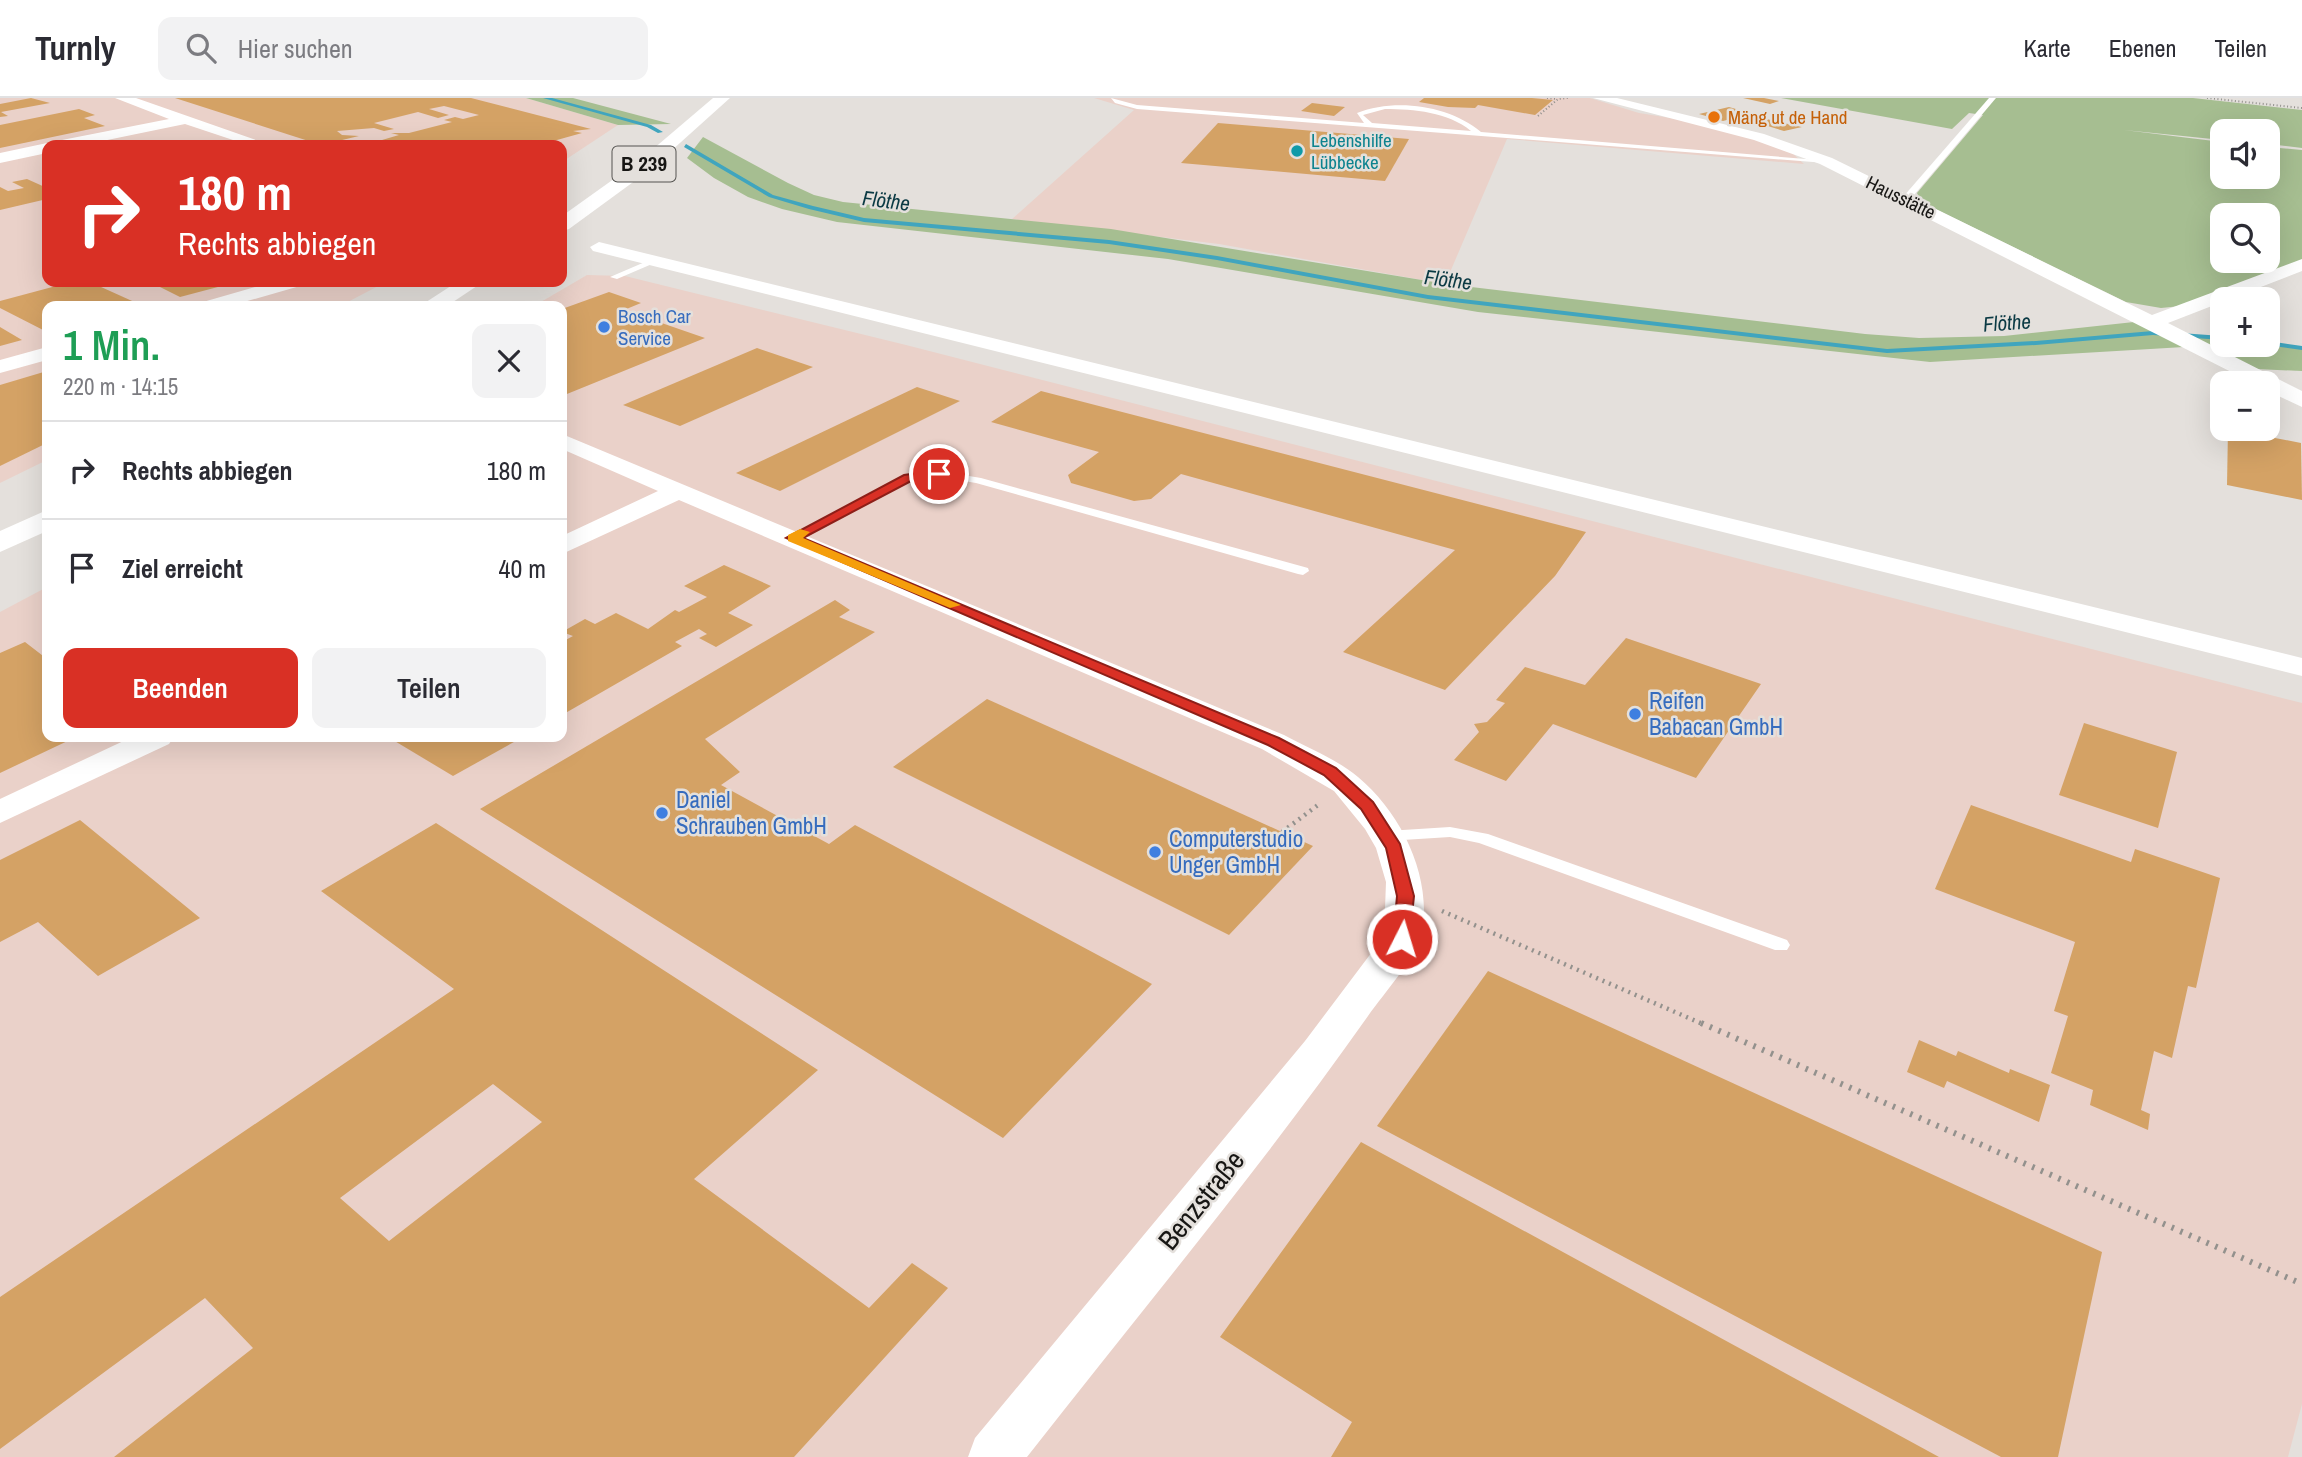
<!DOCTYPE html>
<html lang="de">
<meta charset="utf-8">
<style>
body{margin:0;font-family:"Archivo Narrow",sans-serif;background:#f2f2f3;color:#2b2b33;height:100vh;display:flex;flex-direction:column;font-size:26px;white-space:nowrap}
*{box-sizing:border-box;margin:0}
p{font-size:23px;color:#7c7c81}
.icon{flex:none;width:38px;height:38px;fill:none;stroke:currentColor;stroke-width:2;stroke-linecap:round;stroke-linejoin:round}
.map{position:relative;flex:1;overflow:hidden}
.panel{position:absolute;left:42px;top:203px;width:525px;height:441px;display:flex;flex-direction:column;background:#fff;border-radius:14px;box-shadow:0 7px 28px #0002}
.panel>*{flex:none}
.hud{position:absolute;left:42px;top:42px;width:525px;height:147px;border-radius:14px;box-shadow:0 7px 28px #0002;background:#d93025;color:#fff;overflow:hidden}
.fabs{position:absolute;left:2210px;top:21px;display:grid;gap:14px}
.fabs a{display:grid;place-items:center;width:70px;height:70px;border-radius:14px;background:#fff;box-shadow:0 7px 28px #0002;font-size:35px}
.pin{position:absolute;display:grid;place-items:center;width:60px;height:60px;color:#fff;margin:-30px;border:4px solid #fff;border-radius:50%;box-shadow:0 2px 7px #0007}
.me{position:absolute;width:77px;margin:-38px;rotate:5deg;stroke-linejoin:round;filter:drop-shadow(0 0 5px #0008)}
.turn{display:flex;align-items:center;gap:24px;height:147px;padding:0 21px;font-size:32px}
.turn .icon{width:91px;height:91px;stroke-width:2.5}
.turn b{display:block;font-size:49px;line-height:60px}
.round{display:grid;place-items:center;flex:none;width:74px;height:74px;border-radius:14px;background:#f2f2f3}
.summary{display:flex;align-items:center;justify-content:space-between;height:119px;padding:0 21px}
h1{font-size:42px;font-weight:600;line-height:52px;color:#1e9e55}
.cta{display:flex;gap:14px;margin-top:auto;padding:14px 21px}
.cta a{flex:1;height:80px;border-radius:14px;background:#d93025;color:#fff;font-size:28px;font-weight:600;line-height:80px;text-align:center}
.cta a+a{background:#f2f2f3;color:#2b2b33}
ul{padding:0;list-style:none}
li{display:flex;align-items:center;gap:21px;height:98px;padding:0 21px;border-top:2px solid #e1e1e2}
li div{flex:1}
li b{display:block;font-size:26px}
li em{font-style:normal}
header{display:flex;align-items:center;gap:42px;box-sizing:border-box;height:98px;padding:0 35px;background:#fff;border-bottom:2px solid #e1e1e2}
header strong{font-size:33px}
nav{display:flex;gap:38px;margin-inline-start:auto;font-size:24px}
.search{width:490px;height:63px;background:#f2f2f3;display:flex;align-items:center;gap:18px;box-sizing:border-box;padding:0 24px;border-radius:14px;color:#7c7c81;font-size:26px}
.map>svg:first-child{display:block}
</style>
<header>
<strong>Turnly</strong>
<div class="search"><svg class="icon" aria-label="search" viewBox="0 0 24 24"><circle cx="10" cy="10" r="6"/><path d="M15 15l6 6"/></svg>Hier suchen</div>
<nav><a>Karte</a><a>Ebenen</a><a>Teilen</a></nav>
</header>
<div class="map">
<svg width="2302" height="1359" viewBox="0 0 2302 1359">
<rect width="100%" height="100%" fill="#e4e0dc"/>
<g fill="#ead1c9">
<polygon points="0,0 526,0 618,27 562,64 562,47 47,47 47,184 386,184 340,208 47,208 47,362 0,385"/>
<polygon points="1094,0 1590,0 1639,15 1689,23 1788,51 1804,66 1507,41 1445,186 1219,146 1012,121 1134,12"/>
<polygon points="587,177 625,178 906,247 2302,605 2302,1306 2288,1359 0,1359 0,514 47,489 47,639 562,639 562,208 534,208"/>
</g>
<g fill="#a6be91" fill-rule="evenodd">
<polygon points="526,0 573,0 671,26 618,27"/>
<path d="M1781 0H2193L2302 12V50L2268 46V33H2222V42L2124 32 2222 44V79H2268V49L2302 52V162L2181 208 2161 210 2126 204 1921 104 1917 95 1983 17 1969 15 1952 31ZM2222 117H2268V163H2222Z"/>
<polygon points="703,39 788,85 814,97 843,104 1111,131 1446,186 1865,236 1919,240 2004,238 2134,224 2184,249 1930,264 1478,214 1168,161 837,124 782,111 748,99 714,80 687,60"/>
<polygon points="2189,238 2222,241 2222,247 2268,246 2302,251 2302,273 2256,271"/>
</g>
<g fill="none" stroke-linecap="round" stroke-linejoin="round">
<g fill="#40a5be" fill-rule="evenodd">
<polygon points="543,0 552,0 651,27 663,34 658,35 647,29"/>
<polygon points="686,46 773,97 813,108 864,120 1109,142 1217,158 1428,197 1887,251 2036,243 2153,233 2222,238 2222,242 2153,237 2036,247 1887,255 1428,201 1217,162 1109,146 864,124 809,111 769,99 684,49"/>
<polygon points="2268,243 2302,248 2302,252 2266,247 2268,247"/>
</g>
</g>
<g fill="#d4a265" fill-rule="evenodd">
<polygon points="31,0 50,5 1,14 8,18 0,19 0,6"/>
<polygon points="175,0 471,0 591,31 573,33 582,35 539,47 365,47 399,37 391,35 409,35 452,24 444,22 455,19 463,21 479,17 444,8 429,11 449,17 438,20 418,14 374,25 394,31 384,33 374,30 337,33 342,37 359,38 321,47"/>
<polygon points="1424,0 1532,0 1553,2 1535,17 1478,7 1475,10 1448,9 1419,4"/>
<polygon points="1743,0 1764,0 1779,3 1770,6"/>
<polygon points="1312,5 1345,9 1334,18 1301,13"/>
<polygon points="1729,9 1753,16 1748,17 1802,29 1784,33 1738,19 1723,23 1699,16"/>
<polygon points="79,11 95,17 84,20 105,28 0,50 0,27"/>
<polygon points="1218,25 1409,41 1385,83 1181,65"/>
<polygon points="27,81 47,90 47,101 0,112 0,89 8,93 24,90 12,84"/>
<polygon points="71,184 90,184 141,207 47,208 47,234 0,210 0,203"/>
<polygon points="150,184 233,184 233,185 180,199"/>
<polygon points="609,194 641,205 624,212 705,240 562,298 562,211"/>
<polygon points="0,229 22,242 0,248"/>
<polygon points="757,250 813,269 680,328 623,307"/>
<polygon points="47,273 47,345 0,368 0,287"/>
<polygon points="917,289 960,303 780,393 736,375"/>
<polygon points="1041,293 1586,434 1555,478 1445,592 1343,554 1455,452 1181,376 1151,401 1134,403 1071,385 1068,377 1099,354 991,324"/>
<polygon points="2228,331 2301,345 2302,402 2227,387"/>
<polygon points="724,467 771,488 728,515 753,527 716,549 699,540 707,536 699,531 675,544 682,548 562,617 562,544 573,538 562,534 585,521 595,526 616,515 648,531 675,512 679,514 707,499 684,488"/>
<polygon points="835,502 850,512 839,519 875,534 705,641 740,674 721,687 829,746 855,727 1152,886 1003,1040 480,711"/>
<polygon points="1626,540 1761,586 1696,680 1553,626 1506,683 1454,662 1479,634 1474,626 1487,624 1505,605 1496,602 1525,569 1585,587"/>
<polygon points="25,544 47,561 47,639 76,639 0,675 0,555"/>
<polygon points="987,601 1132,666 1313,748 1229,837 893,669"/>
<polygon points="2084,625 2177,654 2158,730 2059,697"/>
<polygon points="388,639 523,639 453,678"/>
<polygon points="1971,707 2131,764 2135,751 2220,780 2196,890 2188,888 2172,960 2154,953 2141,1012 2150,1016 2148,1032 2090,1007 2093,992 2051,975 2068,918 2054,913 2075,844 1935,791"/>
<polygon points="80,722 200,820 98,878 38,824 0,844 0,762"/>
<path d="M436 725 818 972 694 1081 869 1210 912 1165 948 1190 794 1359H114L253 1250 205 1200 0 1351V1199L454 891 321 793ZM493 986 542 1024 389 1143 340 1100Z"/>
<polygon points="1488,873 2102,1154 2058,1359 2001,1359 1377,1028"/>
<polygon points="1919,942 1956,958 1958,953 2009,975 2010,971 2050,987 2039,1024 1947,983 1944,990 1907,974"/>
<polygon points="1361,1044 1939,1359 1331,1359 1352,1324 1220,1239"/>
</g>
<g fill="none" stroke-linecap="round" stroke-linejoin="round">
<g stroke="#93918d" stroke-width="2" stroke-dasharray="1 2.5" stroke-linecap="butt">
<polyline points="1547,0 1557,1"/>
<polyline points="2207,0 2302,10"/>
<polyline points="1538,18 1558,1 1568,0"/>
</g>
<g stroke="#93918d" stroke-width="4.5" stroke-dasharray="2 5" stroke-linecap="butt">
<polyline points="1282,734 1318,707"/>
<polyline points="1442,813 1705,927"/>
</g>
<polyline stroke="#93918d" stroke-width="6" stroke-dasharray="2.5 7" stroke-linecap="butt" points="1701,925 2302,1186"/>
<g fill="#fff" fill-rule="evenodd">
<path d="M1111 0 1137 7 1364 25 1357 15C1395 0 1449 7 1481 34L1830 63 1826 65 1137 11 1115 5ZM1385 11C1414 11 1448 14 1471 33L1372 25 1363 17Z"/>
<polygon points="1989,0 1996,0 1909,103 1903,103 1903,99"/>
<polygon points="652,161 659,163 617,181 610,179"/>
<polygon points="939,373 981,380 1308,470 1309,473 1303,477 1298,476 976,385 939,379 911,383 797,443 789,443 787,440 904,378"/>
<polygon points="1450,729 1488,736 1787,842 1790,847 1787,852 1775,852 1479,745 1450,739 1387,743 1379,738 1387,733"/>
</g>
<g fill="#fff" fill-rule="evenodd">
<polygon points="115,0 136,0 270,47 248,47 185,26 83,47 55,47 62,42 169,21"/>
<polygon points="1593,0 1617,0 1764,36 1832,60 2152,217 2302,161 2302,173 2168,225 2302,293 2302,309 2268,293 2268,285 2253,285 1820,66 1754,42"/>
<polygon points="47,45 53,47 47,47 47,55 0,65 0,55"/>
<polygon points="599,144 2302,560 2302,578 593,153 590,149"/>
<polygon points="273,184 303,184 300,188 230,208 200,208 203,204"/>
<polygon points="47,249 47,262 0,275 0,262"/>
<path d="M562 336 1284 637C1308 650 1338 662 1358 679 1400 714 1430 774 1423 829 1420 856 1384 895 1368 918 1261 1070 1141 1213 1027 1359H968L975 1340 1305 943 1384 838 1386 784 1376 750 1365 731 1334 693 1262 651 679 402 562 456V438L658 393 562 351Z"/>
<polygon points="132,639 174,639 169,646 0,725 0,701"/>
</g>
<g fill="#fff" fill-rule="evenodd">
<polygon points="713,0 730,0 651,71 569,131 562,133 562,118 639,63"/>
<polygon points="457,184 483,184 447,208 420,208"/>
<polygon points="47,412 47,433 0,454 0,433"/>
</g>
</g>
<polygon fill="#d93025" stroke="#8d1f18" stroke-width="2" points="939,372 943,373 943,378 911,383 803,440 1279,640 1336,670 1373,704 1400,746 1414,798 1409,845 1396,845 1393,841 1397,798 1386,750 1361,711 1324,677 1268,647 786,440 904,377"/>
<polygon fill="#f59e0b" points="800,431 810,434 803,440 961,507 950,510 788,443 788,437"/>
<circle fill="#e8710a" stroke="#e4e0dc" stroke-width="2.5" cx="1714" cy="19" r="7"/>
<circle fill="#0f9aa8" stroke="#e4e0dc" stroke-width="2.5" cx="1297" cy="53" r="7"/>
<g fill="#3f7fe0" stroke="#e4e0dc" stroke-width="2.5">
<circle cx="604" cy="229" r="7"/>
<circle cx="1635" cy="616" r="7"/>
<circle cx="662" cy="715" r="7"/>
<circle cx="1155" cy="754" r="7"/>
</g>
<g text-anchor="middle" stroke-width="5" stroke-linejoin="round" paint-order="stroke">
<g font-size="19" fill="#c56008" stroke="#e4e0dc" text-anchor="start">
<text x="1728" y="26">Mäng ut de Hand</text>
</g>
<g font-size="19" fill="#0d838f" stroke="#e4e0dc" text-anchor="start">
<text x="1311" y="49">Lebenshilfe<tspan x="1311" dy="22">Lübbecke</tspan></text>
</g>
<g font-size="19" fill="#171614" stroke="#e4e0dc">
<text transform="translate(1901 99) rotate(26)" y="7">Hausstätte</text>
</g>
<g font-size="19" fill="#366cbe" stroke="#e4e0dc" text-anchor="start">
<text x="618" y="225">Bosch Car<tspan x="618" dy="22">Service</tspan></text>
</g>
<rect fill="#e4e0dc" stroke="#545350" stroke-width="2" x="612.5" y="48.5" width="63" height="35" rx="5"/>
<g font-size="21" font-weight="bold" fill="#171614">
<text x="644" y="73">B 239</text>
</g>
<g font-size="21" font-style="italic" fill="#0b3a44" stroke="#e4e0dc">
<text transform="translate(886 103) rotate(7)" y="7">Flöthe</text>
<text transform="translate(1448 182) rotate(7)" y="7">Flöthe</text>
<text transform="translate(2007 225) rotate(-4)" y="7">Flöthe</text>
</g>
<g font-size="23" fill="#366cbe" stroke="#e4e0dc" text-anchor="start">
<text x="1649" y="611">Reifen<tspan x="1649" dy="26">Babacan GmbH</tspan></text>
<text x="676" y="710">Daniel<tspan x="676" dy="26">Schrauben GmbH</tspan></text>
<text x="1169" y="749">Computerstudio<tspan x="1169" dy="26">Unger GmbH</tspan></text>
</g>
<g font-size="28" fill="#171614" stroke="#e4e0dc">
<text transform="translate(1201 1102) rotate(-51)" y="10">Benzstraße</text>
</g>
</g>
</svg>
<div class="fabs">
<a><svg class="icon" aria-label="sound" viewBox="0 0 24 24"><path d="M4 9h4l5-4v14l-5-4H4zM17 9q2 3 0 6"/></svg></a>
<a><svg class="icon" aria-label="search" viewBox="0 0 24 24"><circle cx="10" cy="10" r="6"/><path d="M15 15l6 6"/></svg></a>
<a>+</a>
<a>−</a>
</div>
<div class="pin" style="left:939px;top:376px;background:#d93025"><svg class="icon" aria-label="arrive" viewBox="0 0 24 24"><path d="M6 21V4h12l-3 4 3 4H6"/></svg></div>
<svg class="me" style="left:1402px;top:841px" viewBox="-20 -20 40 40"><circle r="17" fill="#d93025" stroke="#fff" stroke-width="3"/><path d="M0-11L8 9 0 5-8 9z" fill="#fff"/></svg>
<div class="hud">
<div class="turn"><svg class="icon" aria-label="right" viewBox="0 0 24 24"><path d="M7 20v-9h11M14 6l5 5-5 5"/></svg><div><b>180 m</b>Rechts abbiegen</div></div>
</div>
<section class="panel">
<div class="summary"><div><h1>1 Min.</h1><p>220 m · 14:15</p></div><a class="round"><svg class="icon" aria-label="close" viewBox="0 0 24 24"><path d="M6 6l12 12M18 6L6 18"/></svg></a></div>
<ul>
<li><svg class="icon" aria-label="right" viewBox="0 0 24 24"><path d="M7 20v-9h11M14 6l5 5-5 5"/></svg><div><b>Rechts abbiegen</b></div><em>180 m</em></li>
<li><svg class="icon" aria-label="arrive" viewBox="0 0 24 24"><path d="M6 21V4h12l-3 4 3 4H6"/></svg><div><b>Ziel erreicht</b></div><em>40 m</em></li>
</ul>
<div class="cta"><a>Beenden</a><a>Teilen</a></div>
</section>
</div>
